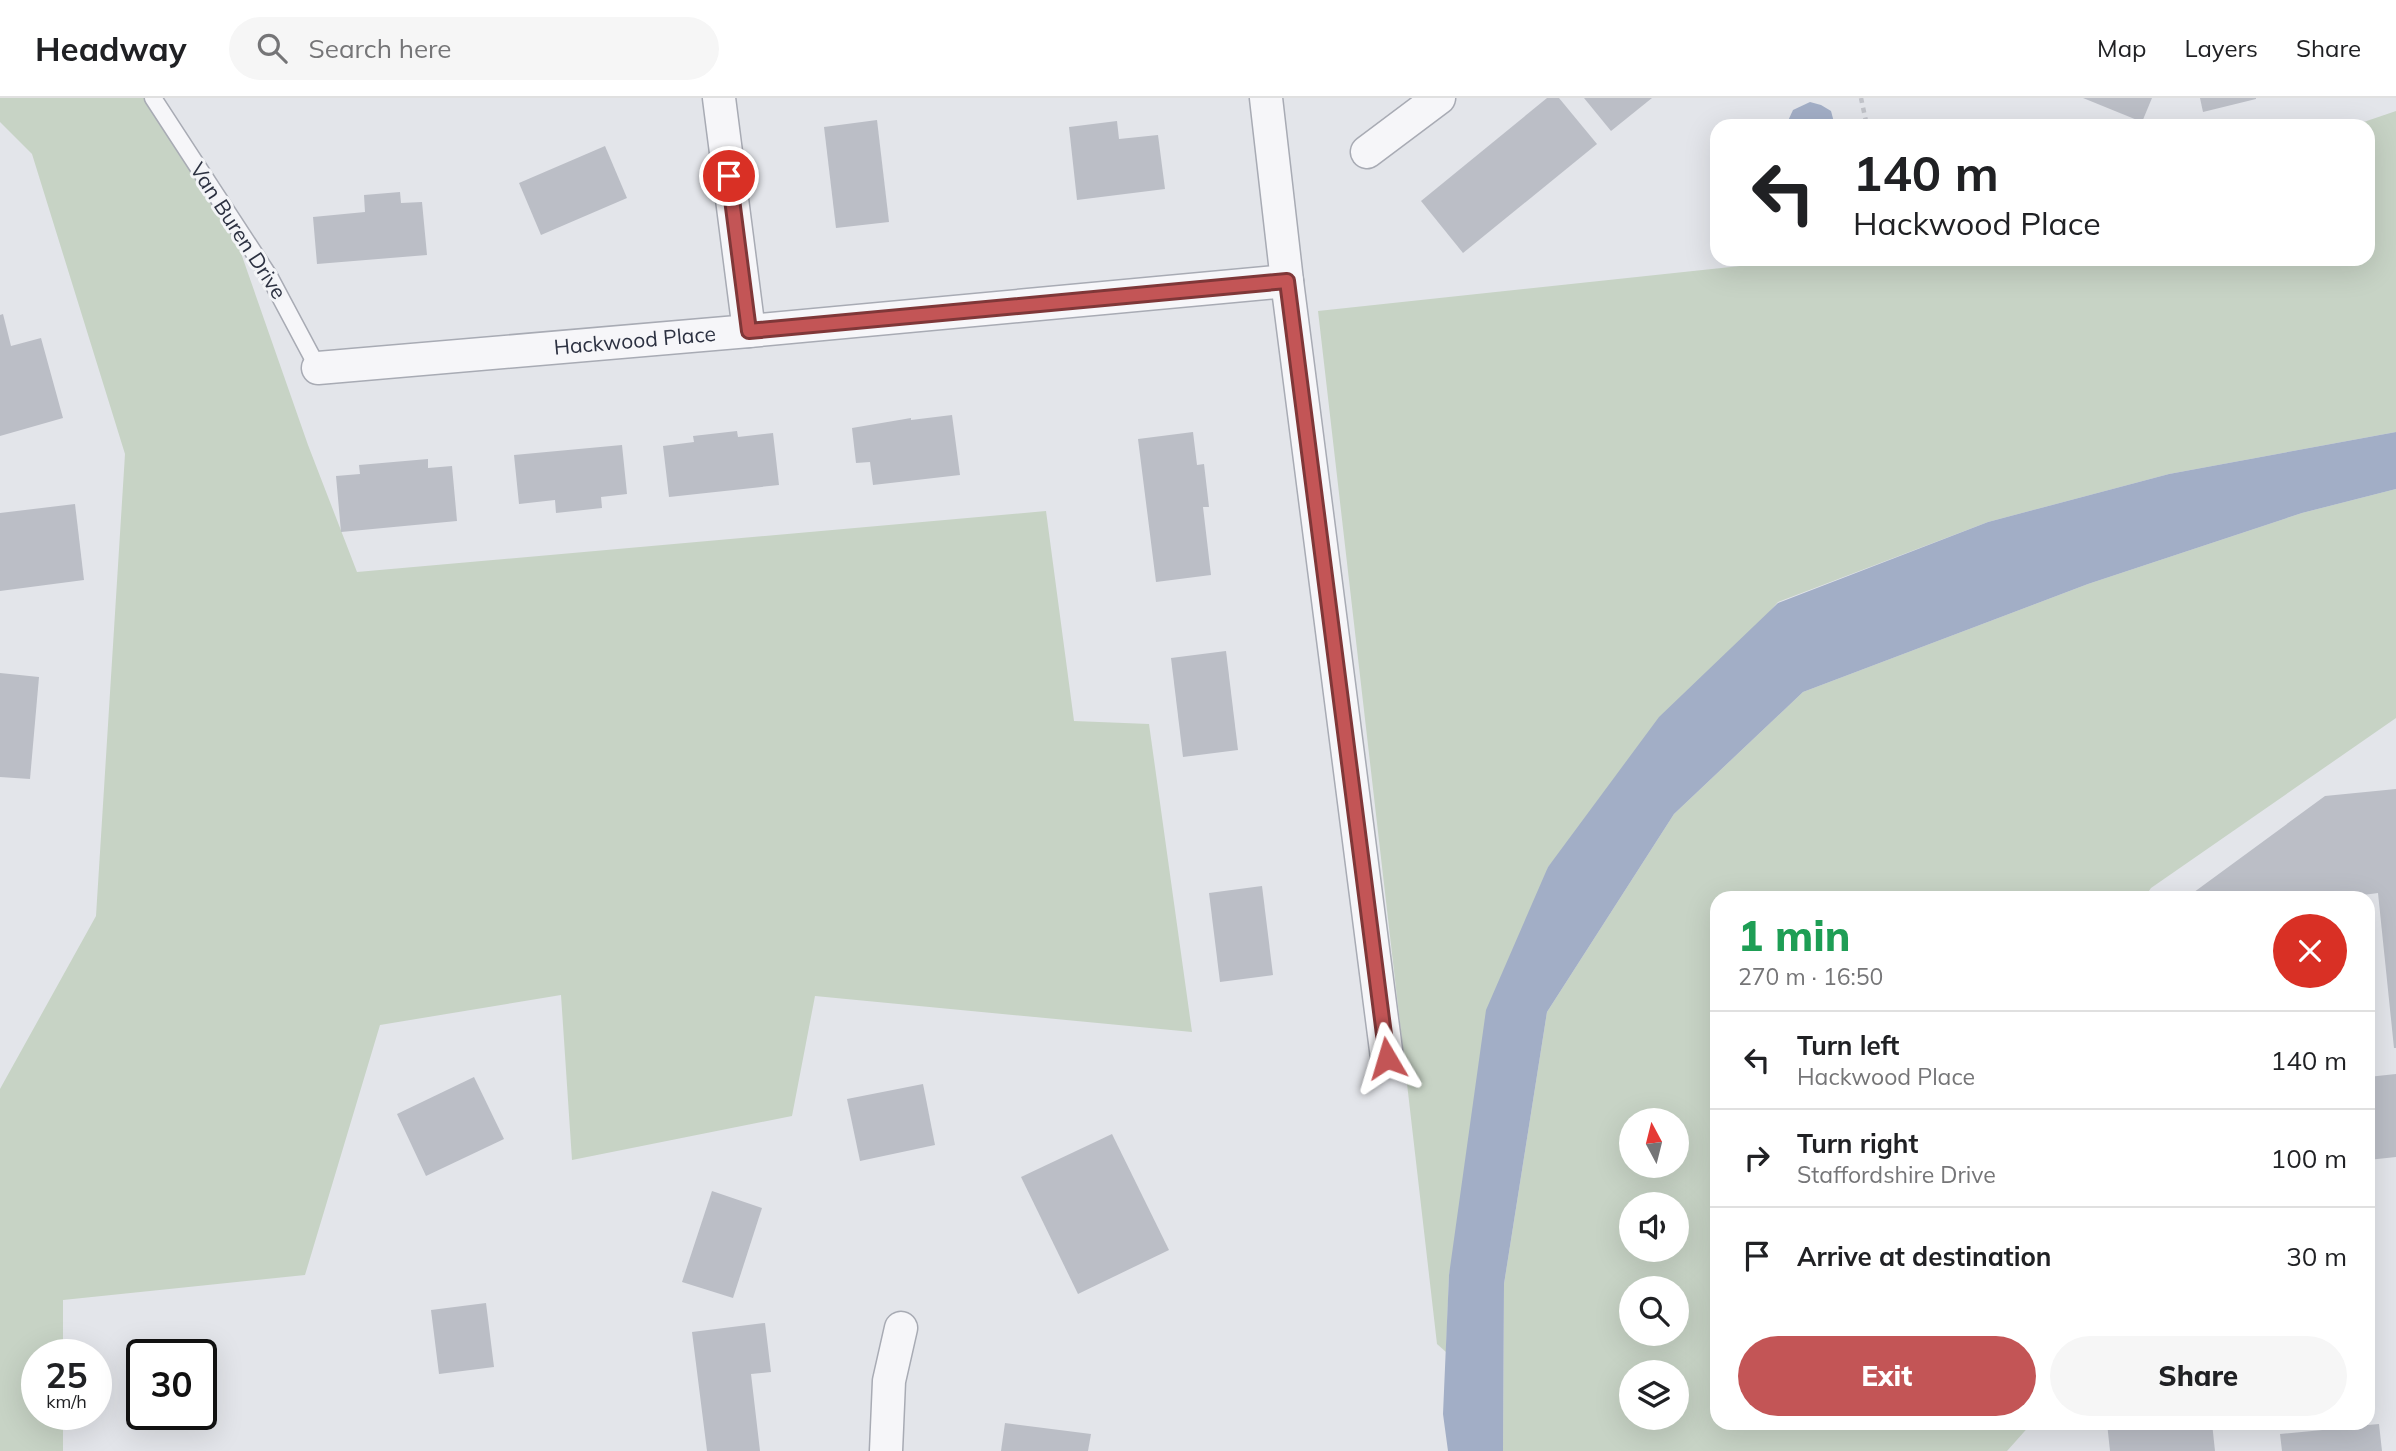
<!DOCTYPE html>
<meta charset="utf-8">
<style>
body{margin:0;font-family:Mulish,sans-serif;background:#f6f6f6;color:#202124;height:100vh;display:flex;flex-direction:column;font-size:26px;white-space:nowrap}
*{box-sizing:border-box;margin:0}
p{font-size:23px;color:#757577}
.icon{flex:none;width:38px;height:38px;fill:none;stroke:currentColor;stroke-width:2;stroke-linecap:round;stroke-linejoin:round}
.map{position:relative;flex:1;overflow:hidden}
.side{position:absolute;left:1710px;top:793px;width:665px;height:539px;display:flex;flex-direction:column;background:#fff;border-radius:21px;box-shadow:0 7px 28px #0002}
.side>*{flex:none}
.hud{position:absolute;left:1710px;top:21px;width:665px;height:147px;border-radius:21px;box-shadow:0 7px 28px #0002;background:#fff;color:#202124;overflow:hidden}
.needle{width:46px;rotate:353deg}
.controls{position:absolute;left:1619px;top:1010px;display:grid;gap:14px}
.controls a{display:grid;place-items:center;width:70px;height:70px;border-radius:50%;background:#fff;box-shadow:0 7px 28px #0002;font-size:35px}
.speed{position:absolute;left:21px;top:1241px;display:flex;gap:14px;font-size:35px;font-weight:700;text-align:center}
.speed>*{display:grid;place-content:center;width:91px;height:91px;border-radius:50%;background:#fff;box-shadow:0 7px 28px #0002;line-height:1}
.speed small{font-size:18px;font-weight:400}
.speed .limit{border:4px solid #111;border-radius:10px;background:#fff;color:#111}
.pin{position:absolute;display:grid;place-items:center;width:60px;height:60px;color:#fff;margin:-30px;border:4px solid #fff;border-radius:50%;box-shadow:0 2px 7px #0007}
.me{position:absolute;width:77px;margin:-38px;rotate:353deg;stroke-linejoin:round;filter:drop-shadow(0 0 5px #0008)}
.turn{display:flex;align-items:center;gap:24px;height:147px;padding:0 28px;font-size:32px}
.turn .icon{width:91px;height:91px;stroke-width:2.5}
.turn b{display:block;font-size:49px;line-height:60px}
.round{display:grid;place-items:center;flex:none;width:74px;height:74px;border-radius:37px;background:#f6f6f6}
.head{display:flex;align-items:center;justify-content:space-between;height:119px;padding:0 28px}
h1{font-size:42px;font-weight:800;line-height:52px;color:#1e9e55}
.button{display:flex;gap:14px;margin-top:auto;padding:14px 28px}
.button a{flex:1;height:80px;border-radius:42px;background:#c35556;color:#fff;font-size:28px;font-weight:800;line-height:80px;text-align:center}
.button a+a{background:#f6f6f6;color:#202124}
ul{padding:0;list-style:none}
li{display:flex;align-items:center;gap:21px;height:98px;padding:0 28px;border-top:2px solid #e0e0e0}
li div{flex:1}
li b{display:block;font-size:26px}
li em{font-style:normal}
header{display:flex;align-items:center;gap:42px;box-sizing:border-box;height:98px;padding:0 35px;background:#fff;border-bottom:2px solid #e0e0e0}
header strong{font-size:33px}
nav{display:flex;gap:38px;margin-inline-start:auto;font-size:24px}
.search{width:490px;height:63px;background:#f6f6f6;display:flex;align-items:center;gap:18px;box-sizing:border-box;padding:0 24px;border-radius:38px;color:#757577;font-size:26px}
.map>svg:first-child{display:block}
</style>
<header>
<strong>Headway</strong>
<div class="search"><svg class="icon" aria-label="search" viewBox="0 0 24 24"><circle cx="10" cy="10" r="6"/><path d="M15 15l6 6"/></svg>Search here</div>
<nav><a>Map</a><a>Layers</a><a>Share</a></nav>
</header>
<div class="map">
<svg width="2396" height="1353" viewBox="0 0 2396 1353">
<rect width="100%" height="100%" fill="#e3e5ea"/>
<g fill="#c7d3c5" fill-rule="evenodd">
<polygon points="0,0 155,0 213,75 308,347 357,474 1046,413 1074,623 1149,626 1192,934 815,898 792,1018 572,1062 561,897 380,927 305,1177 63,1202 63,1256 37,1256 37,1316 63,1316 63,1353 0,1353 0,991 96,818 125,356 32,56 0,24"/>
<polygon points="2396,13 2396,334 2169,376 1988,424 1778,504 1548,769 1449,1177 1446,1254 1437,1246 1318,213 1805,161 2368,161 2368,28 2352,28"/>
<path d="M2396 391V620L2151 790 2144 800H1717V1325H2032L2007 1353H1503L1504 1186 1547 914 1674 716 1803 594 2088 486 2302 415ZM1631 1022H1676V1068H1631ZM1631 1106H1676V1152H1631ZM1631 1190H1676V1236H1631ZM1631 1274H1676V1320H1631Z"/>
</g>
<g fill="#a2aec6">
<polygon points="1810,4 1821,7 1831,13 1835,28 1788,28 1787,25 1793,12"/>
<polygon points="2396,334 2396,391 2302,415 2088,486 1803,594 1674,716 1547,914 1504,1186 1503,1353 1448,1353 1443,1316 1449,1177 1486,912 1548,769 1659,619 1778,505 1988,424 2169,376"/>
</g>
<g fill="#bbbec6">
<polygon points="1547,0 1559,0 1597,46 1463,155 1421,103"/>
<polygon points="1584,0 1652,0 1611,33"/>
<polygon points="2083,0 2152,0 2142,24"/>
<polygon points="2200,0 2256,0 2256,1 2203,14"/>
<polygon points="877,22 889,124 836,130 824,29"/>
<polygon points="1117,23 1119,41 1158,37 1165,91 1077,102 1069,29"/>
<polygon points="605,48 627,100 541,137 519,85"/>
<polygon points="400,94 401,105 422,104 427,157 317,166 313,119 365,114 364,97"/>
<polygon points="3,216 11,248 41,240 63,320 0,338 0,217"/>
<polygon points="952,317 960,377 873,387 870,364 856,365 852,330 911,320 911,322"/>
<polygon points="737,333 738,339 773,335 779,387 669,399 663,348 694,344 693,338"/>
<polygon points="1193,334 1197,367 1204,366 1209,409 1203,409 1211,477 1156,484 1138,341"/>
<polygon points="622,347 627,396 601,399 602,410 556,415 555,402 519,406 514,357"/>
<polygon points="428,361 428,370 452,368 457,423 341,434 336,378 360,376 359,367"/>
<polygon points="75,406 84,482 0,493 0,415"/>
<polygon points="1226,553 1238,652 1183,659 1171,560"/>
<polygon points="0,575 39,579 30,681 0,679"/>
<polygon points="2396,691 2396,950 2394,950 2378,795 2341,800 2186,800 2325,698"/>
<polygon points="1262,788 1273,877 1220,884 1209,795"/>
<polygon points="2396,976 2396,1059 2368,1062 2368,979"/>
<polygon points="474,979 504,1041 426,1078 397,1016"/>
<polygon points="923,986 935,1047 860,1063 847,1001"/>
<polygon points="1112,1036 1169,1152 1078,1196 1021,1079"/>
<polygon points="712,1093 762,1110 733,1200 682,1184"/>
<polygon points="486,1205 494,1269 439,1276 431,1212"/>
<polygon points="765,1225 771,1274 751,1276 760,1353 707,1353 692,1234"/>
<polygon points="1005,1325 1091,1336 1088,1353 1001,1353"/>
<polygon points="2107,1325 2212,1325 2215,1353 2110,1353"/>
<polygon points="2332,1325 2356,1325 2357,1328 2379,1326 2382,1353 2282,1353 2280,1336 2333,1331"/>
</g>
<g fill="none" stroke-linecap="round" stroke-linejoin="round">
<g stroke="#a8abb4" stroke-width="19">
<polyline id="service" points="153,0 269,178 318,270"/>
</g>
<g stroke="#a8abb4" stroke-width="35">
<g id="minor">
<polyline points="719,0 749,233"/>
<polyline points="1266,0 1287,183 1387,960"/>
<polyline points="1367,54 1439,0"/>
<path id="s1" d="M318 270 749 233 1287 183"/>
<polyline points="886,1353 889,1283 901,1230"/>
</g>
</g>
<polyline stroke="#c1c3c9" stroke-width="4.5" stroke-dasharray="5 5" stroke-linecap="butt" points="1861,0 1867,28"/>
<use href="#service" stroke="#f6f6f9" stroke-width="16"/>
<use href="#minor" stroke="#f6f6f9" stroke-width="32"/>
</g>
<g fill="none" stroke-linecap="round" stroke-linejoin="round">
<g stroke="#7f3738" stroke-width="18">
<polyline id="route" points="729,78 749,233 1287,183 1387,960"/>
</g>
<use href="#route" stroke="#c35556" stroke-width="12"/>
</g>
<g text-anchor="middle" stroke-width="6" stroke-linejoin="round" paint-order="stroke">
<g font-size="21" fill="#2c3141" stroke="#f3f4f7">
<text transform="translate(238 133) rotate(57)" y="7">Van Buren Drive</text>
<text dy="7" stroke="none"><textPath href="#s1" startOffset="318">Hackwood Place</textPath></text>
</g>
</g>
</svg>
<div class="controls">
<a><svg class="needle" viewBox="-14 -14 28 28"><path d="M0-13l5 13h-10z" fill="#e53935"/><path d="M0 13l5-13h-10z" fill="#757577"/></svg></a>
<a><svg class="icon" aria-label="sound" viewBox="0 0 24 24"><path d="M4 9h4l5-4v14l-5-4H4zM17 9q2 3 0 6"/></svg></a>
<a><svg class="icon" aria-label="search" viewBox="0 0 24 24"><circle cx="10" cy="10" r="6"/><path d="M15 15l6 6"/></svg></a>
<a><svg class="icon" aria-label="layers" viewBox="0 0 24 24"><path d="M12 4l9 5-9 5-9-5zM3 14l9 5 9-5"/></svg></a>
</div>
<div class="speed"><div>25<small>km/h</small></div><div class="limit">30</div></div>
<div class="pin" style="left:729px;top:78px;background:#d93025"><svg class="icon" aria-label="arrive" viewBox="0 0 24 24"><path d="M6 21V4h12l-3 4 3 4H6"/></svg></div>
<svg class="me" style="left:1387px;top:960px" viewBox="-20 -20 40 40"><path d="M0-17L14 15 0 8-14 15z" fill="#c35556" stroke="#fff" stroke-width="4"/></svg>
<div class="hud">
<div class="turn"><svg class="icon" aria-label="left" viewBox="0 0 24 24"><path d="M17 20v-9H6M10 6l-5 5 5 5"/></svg><div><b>140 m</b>Hackwood Place</div></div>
</div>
<section class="side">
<div class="head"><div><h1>1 min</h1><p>270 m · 16:50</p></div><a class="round" style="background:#d93025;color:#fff"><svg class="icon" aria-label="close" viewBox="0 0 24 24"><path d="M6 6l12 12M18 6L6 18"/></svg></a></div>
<ul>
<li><svg class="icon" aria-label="left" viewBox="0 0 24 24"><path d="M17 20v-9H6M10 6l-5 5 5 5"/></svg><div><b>Turn left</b><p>Hackwood Place</p></div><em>140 m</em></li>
<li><svg class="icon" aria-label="right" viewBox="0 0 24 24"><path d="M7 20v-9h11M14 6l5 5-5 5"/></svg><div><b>Turn right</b><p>Staffordshire Drive</p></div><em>100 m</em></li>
<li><svg class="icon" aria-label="arrive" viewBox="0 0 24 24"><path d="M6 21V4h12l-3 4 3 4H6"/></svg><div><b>Arrive at destination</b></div><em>30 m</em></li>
</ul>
<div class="button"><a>Exit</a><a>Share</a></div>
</section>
</div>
